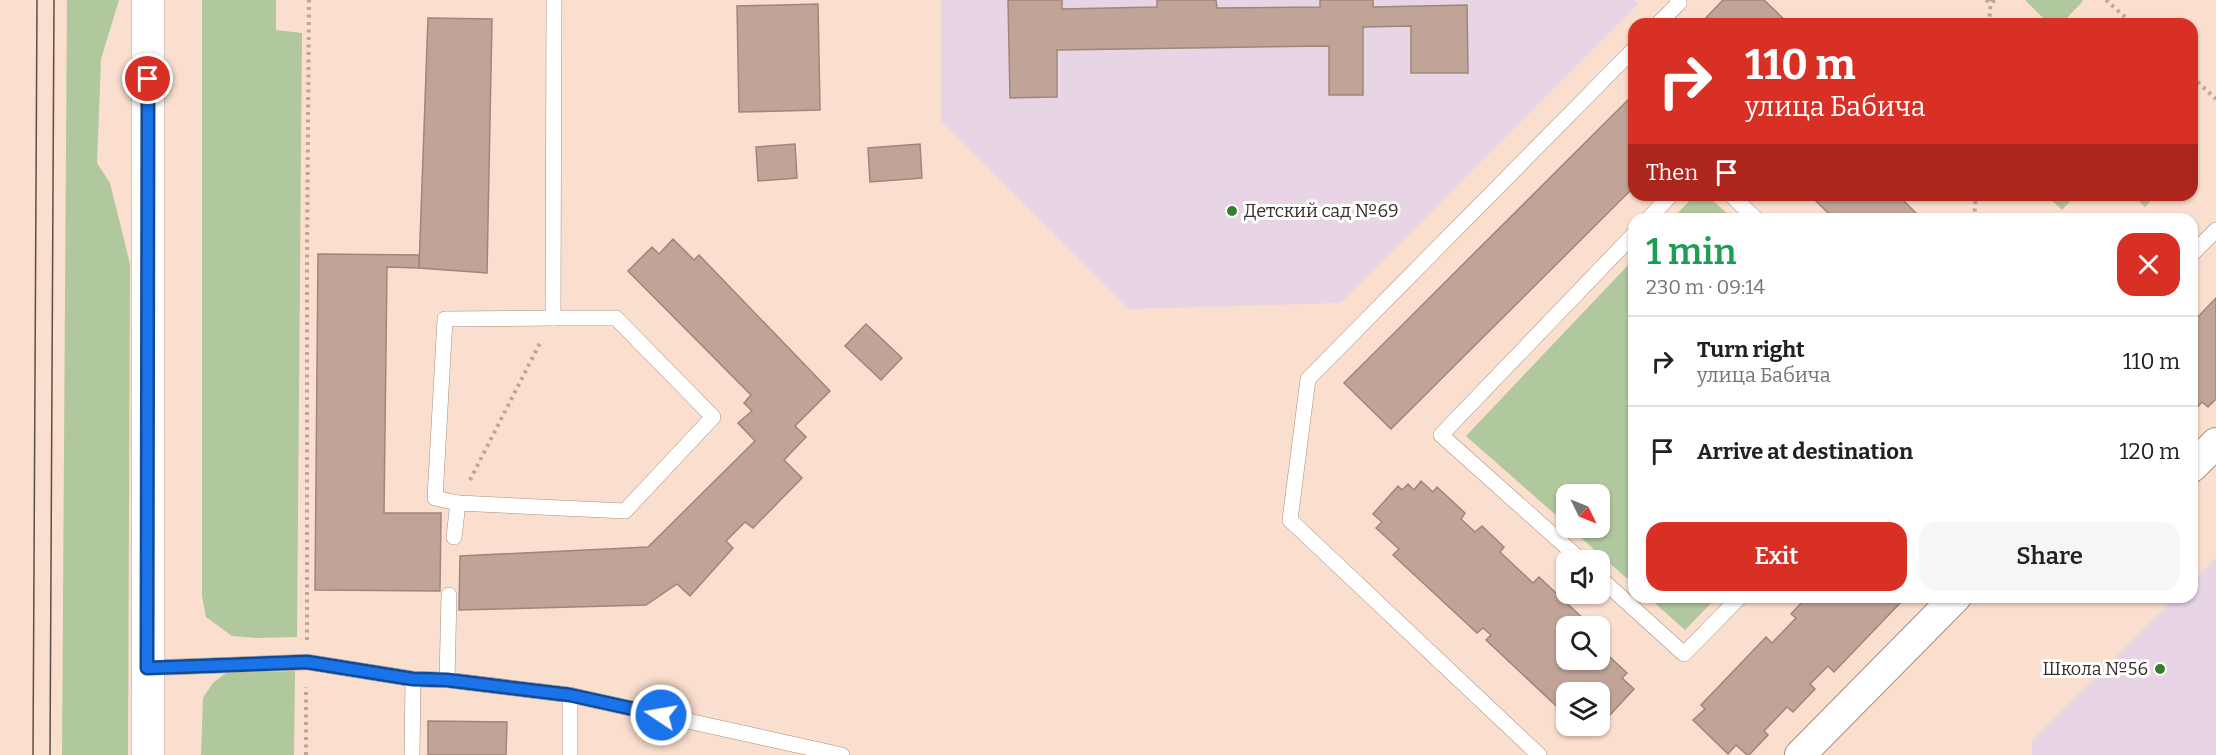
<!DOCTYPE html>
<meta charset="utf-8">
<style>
body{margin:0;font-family:Bitter,serif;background:#f6f6f6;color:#202124;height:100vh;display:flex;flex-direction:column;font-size:22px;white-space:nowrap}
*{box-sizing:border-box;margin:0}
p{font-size:20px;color:#757577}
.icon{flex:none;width:33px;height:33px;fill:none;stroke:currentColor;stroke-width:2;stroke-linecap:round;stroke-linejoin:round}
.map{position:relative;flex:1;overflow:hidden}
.side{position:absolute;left:1628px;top:213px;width:570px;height:390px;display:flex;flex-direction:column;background:#fff;border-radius:18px;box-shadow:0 2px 4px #0004}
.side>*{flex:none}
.top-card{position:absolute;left:1628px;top:18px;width:570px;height:183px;border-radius:18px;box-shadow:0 2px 4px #0004;background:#d93025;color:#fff;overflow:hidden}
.needle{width:39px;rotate:133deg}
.buttons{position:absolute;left:1556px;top:484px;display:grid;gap:12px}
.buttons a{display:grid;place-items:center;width:54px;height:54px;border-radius:12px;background:#fff;box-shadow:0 2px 4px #0004;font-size:30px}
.pin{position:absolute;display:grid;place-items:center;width:51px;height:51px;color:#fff;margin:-26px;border:3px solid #fff;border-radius:50%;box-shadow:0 2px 6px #0007}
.me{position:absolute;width:66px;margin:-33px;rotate:282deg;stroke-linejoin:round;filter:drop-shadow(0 0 4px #0008)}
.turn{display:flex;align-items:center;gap:21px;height:126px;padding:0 18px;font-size:27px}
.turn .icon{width:78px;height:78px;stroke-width:2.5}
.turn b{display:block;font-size:42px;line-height:51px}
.then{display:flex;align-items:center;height:57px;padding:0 18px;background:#0003;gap:12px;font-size:22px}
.round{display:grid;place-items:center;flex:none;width:63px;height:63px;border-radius:18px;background:#f6f6f6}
.overview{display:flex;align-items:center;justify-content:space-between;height:102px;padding:0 18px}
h1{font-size:36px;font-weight:600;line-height:45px;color:#1e9e55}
.cta{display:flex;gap:12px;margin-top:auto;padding:12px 18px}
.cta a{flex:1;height:69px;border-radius:18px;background:#d93025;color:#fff;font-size:24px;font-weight:600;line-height:69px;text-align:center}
.cta a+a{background:#f6f6f6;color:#202124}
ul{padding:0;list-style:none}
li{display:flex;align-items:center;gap:18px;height:90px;padding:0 18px;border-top:2px solid #e0e0e0}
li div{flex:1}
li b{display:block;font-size:22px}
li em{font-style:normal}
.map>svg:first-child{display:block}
</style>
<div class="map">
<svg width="2216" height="755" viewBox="0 0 2216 755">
<rect width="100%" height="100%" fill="#fadece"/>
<g fill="#e7d4e4">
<polygon points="941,0 1635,0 1638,4 1340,303 1128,309 941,120"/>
<polygon points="2216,558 2216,755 2032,755 2032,741 2176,597 2192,597 2192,582"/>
</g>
<g fill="#b1c79e">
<polygon points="67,0 119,0 101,59 97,163 110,183 130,264 128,755 62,755"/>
<polygon points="202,0 276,0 276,30 302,33 297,637 256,638 232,636 206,617 202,596"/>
<polygon points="2025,0 2082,0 2083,1 2061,24 2049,24"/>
<polygon points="1695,195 1707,195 1733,219 1672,219"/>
<polygon points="2046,195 2076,195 2062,210"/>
<polygon points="2133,195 2156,195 2145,207"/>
<polygon points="1633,260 1633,584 1570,528 1599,528 1599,495 1566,495 1566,524 1466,436"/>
<polygon points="1648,597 1717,597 1685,630"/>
<polygon points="295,671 294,755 201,755 203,698 213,683 226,673"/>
</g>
<g fill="#c0a497" stroke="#a08579" stroke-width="1.5">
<polygon points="1008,0 1062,0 1062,9 1157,7 1157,0 1216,0 1217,8 1320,7 1320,0 1373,0 1373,7 1467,5 1468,73 1411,73 1411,26 1363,27 1363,95 1329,95 1329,46 1057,50 1057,97 1010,98"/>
<polygon points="1723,0 1764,0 1789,24 1700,24"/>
<polygon points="818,4 820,110 739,112 737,6"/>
<polygon points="428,18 492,19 487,273 419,268"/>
<polygon points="1634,94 1634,187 1391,429 1344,383"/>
<polygon points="795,144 797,178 758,181 756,147"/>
<polygon points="920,144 922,178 870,182 868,148"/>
<polygon points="1810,195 1898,195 1922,219 1834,219"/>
<polygon points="673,239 694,260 699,255 830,391 795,426 806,437 784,460 802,478 753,528 745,522 726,541 733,548 690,596 677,584 646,605 459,610 460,556 648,547 755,441 738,423 752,411 744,403 751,395 628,271 652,247 659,254"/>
<polygon points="318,254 419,255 419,268 387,267 384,513 441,513 440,591 315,590"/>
<polygon points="2216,298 2216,399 2208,407 2202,402 2192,413 2192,323"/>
<polygon points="866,324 902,358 881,380 845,346"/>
<polygon points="1421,481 1433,492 1437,487 1465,513 1461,519 1475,532 1482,526 1504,547 1500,552 1533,583 1539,577 1588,623 1585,627 1566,627 1566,660 1599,660 1599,647 1627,673 1622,678 1634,689 1595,731 1589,726 1599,726 1599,693 1566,693 1566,715 1486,640 1491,635 1483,628 1477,633 1393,555 1399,549 1376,528 1382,522 1373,514 1398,486 1402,490 1408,484 1414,490"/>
<polygon points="1807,597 1898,597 1902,601 1834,672 1828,666 1810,684 1815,689 1793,712 1787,707 1764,731 1768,735 1749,755 1747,755 1736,745 1728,754 1693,720 1705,709 1701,705 1766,637 1772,643 1796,618 1791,614"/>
<polygon points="428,721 507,722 506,755 428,755"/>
</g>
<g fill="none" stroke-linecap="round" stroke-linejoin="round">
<g stroke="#a88f7f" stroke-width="16">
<g id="service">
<polyline points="1658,24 1679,3 1677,0"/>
<polyline points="1731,195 1756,219"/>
<polyline points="1648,219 1671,195"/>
<polyline points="2192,254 2216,230"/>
<polyline points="458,503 625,511 713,417 616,318 553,318"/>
<polyline points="454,537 458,503 435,498 445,319 553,318 554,0"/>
<polyline points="1582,561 1441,435 1634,234"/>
<polyline points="1599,577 1684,654 1740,597"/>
<polyline points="147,668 307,662 413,679 447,680 570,695 570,755"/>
<polyline points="447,680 449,595"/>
<polyline points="570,695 842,755"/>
<polyline points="412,755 413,679"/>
<polyline points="1539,755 1290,520 1308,379 1634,49"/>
</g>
</g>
<g stroke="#a88f7f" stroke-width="32">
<g id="minor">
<polyline points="2192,467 2216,443"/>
<polyline points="1800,755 1956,597"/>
</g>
</g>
<g stroke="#a88f7f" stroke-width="34">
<polyline id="tertiary" points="148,755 148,0"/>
</g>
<g stroke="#bca699" stroke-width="4" stroke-dasharray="3 4.5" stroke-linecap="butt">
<polyline points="1986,0 1991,3 1995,0"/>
<polyline points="2106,0 2133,24"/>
<polyline points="1989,24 1991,0"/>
<polyline points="2192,77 2216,99"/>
<polyline points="1974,219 1976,195"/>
<polyline points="470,480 540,343"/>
<polyline points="307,640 307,255 309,0"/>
<polyline points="306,755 306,687"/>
</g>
<use href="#service" stroke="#fff" stroke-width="15"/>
<use href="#minor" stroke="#fff" stroke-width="30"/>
<use href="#tertiary" stroke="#fff" stroke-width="33"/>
<g stroke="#5c4f47" stroke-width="1.5">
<polyline points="33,755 37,0"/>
<polyline points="50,755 54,0"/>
</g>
</g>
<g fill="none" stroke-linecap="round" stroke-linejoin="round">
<g stroke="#114b97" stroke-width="15">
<polyline id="route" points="148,79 147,668 307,662 413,679 447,680 570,695 661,715"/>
</g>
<use href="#route" stroke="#1a73e8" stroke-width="10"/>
</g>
<g fill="#327f27" stroke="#fff" stroke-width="2">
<circle cx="1232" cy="211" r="6"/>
<circle cx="2160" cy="669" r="6"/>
</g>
<g text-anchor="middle" stroke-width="6" stroke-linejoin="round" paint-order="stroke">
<g font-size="18" fill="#3a3029" stroke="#fff" text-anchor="start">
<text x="1244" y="217">Детский сад №69</text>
<text x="2148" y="675" text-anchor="end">Школа №56</text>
</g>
</g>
</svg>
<div class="buttons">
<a><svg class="needle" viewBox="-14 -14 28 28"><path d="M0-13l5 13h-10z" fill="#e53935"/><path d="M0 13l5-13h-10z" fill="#757577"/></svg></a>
<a><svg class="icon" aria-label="sound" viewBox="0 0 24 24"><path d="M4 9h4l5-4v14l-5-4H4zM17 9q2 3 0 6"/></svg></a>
<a><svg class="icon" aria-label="search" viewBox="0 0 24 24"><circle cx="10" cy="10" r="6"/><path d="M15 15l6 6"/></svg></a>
<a><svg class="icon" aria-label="layers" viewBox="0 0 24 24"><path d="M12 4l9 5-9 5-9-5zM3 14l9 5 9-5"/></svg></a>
</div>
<div class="pin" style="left:148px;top:79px;background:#d93025"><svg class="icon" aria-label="arrive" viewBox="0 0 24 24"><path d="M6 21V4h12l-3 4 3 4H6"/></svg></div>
<svg class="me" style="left:661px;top:715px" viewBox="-20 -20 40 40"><circle r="17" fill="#1a73e8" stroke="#fff" stroke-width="3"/><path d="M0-11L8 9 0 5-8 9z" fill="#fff"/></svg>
<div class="top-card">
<div class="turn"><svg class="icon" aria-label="right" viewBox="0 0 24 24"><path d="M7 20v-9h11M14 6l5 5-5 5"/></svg><div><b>110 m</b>улица Бабича</div></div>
<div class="then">Then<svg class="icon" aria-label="arrive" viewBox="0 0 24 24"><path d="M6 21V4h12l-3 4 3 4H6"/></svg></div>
</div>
<section class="side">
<div class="overview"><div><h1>1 min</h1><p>230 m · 09:14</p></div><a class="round" style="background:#d93025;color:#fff"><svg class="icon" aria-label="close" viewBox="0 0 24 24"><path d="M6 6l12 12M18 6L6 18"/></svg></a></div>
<ul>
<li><svg class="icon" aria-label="right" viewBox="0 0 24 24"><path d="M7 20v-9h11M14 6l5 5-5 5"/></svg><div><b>Turn right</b><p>улица Бабича</p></div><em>110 m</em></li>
<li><svg class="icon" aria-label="arrive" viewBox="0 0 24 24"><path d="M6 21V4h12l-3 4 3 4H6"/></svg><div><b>Arrive at destination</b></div><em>120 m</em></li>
</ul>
<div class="cta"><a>Exit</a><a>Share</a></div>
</section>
</div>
